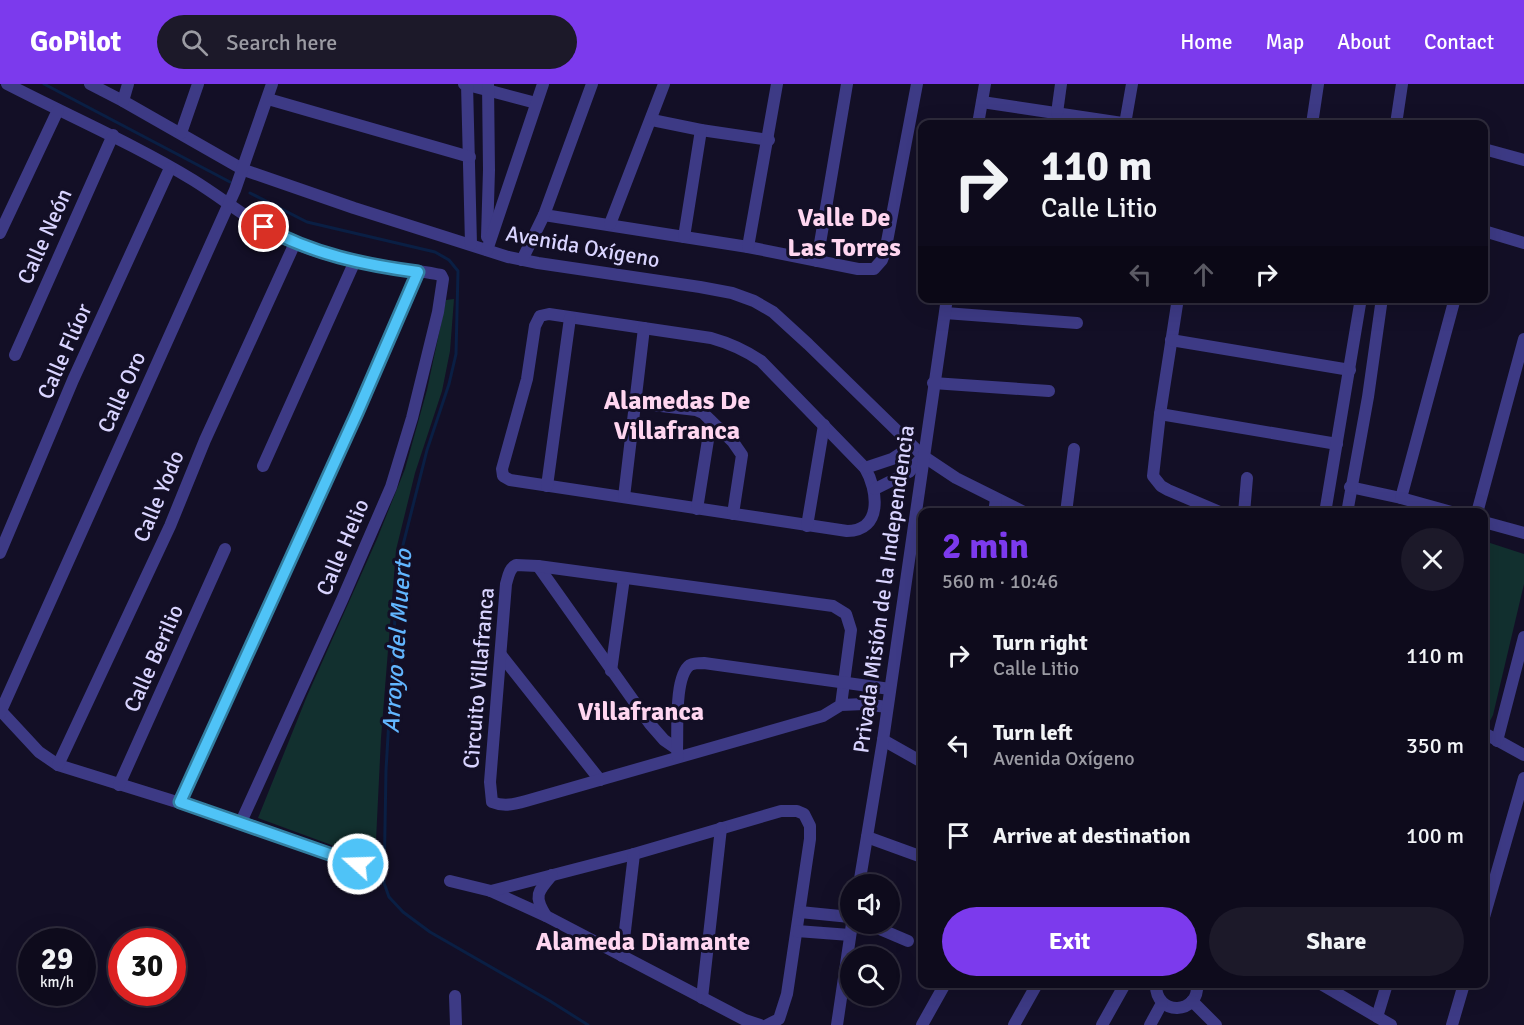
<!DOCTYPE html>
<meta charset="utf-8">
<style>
body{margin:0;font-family:Signika,sans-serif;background:#1c1929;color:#f1f3f6;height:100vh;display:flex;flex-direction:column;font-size:22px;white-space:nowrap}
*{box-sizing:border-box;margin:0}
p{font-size:20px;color:#9b9ba3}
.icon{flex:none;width:33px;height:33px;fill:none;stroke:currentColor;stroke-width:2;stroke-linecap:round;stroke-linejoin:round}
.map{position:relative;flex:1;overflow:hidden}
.side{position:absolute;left:918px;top:424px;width:570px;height:480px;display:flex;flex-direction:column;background:#0e0b1c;border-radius:12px;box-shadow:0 6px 24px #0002,0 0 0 2px #2e2b3b}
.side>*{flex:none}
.top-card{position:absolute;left:918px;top:36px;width:570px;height:183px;border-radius:12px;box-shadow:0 6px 24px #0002,0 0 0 2px #2e2b3b;background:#0e0b1c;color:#f1f3f6;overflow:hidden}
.controls{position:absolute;left:840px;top:790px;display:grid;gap:12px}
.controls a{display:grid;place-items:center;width:60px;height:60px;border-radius:50%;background:#0e0b1c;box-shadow:0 6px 24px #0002,0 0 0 2px #2e2b3b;font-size:30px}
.speed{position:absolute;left:18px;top:844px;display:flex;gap:12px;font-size:30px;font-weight:700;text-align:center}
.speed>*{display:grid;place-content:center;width:78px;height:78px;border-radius:50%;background:#0e0b1c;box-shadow:0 6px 24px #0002,0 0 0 2px #2e2b3b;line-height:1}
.speed small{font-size:15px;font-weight:400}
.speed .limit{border:9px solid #d22;background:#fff;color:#111}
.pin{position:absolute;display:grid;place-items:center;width:51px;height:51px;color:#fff;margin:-26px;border:3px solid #fff;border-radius:50%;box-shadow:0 2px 6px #0007}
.me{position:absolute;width:66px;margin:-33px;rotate:290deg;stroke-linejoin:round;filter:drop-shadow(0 0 4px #0008)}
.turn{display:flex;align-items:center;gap:21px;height:126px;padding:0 24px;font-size:27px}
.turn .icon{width:78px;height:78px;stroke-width:2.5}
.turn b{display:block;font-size:42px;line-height:51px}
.lanes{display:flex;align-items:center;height:57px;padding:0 24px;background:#0003;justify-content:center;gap:30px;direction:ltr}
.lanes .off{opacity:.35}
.round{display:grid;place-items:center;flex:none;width:63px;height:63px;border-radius:32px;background:#1c1929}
.overview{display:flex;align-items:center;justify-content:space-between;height:102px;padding:0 24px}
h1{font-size:36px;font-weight:700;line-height:45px;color:#7c3aed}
.cta{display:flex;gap:12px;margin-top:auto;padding:12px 24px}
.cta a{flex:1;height:69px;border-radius:36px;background:#7c3aed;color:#fff;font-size:24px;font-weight:700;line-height:69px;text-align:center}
.cta a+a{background:#1c1929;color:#f1f3f6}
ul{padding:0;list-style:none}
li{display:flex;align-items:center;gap:18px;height:90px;padding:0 24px}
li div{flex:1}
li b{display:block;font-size:22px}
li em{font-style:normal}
header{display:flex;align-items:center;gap:36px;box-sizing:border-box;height:84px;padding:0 30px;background:#7c3aed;color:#fff}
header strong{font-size:28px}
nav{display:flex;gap:33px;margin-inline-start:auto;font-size:21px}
.search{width:420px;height:54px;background:#1c1929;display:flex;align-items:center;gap:15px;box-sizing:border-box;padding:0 21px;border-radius:33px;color:#9b9ba3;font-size:22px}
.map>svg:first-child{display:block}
</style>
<header>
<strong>GoPilot</strong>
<div class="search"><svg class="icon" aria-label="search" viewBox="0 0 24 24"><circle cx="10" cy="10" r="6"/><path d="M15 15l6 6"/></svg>Search here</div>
<nav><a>Home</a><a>Map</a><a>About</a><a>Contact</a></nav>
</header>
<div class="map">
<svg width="1524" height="941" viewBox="0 0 1524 941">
<rect width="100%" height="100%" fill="#130f26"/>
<g fill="#12302f">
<polygon points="454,215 450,267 442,307 415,389 396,466 381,654 375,777 258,734 307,612 377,455 405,385 427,306 446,216"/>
<polygon points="1484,457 1524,470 1524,500 1493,631 1490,637 1484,638"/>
</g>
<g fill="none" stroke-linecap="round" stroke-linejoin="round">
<g stroke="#0a1f44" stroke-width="3">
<polyline points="44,0 230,98"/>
<polyline points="250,109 307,138 435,168 449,176 458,187 456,270 449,300 427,366 403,461 396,516 386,686 384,799 389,813 403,828 430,848 550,917 588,941"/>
</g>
<g stroke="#3d3a85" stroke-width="12">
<path d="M7 0C69 32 134 60 193 96 227 117 257 143 294 159 325 172 359 179 391 184 406 186 422 187 436 190L441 191 443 195 438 228 412 334 391 403 342 516 241 738"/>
<polyline points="90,0 123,17 244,86 354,124 508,173 538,179 700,203 732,209 754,217 773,228 808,260 923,372 956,394 1026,429"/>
<polyline points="464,0 536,19"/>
<polyline points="467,0 471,160"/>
<polyline points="268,15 470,73"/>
<polyline points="123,17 128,0"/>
<polyline points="982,18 1129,40"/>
<polyline points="1057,29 1061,0"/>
<polyline points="652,36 701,46 769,56"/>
<polyline points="978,40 985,0"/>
<polyline points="1125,40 1132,0"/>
<polyline points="1312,40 1318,0"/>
<polyline points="1396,40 1402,0"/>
<polyline points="181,49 198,0"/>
<polyline points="1484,65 1524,76"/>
<polyline points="544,131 748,163 858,185 874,185 882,176 885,168 917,0"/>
<polyline points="610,140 664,0"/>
<polyline points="1484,147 1524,159"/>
<polyline points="0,149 58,26"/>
<polyline points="487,153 489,86 488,0"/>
<polyline points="684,153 701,46"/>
<polyline points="748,163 777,0"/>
<polyline points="487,166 543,0"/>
<polyline points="522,176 544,131 592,0"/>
<polyline points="817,177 847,0"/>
<polyline points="1178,214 1160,330 1153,392 1161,402 1168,406 1222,429"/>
<polyline points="945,229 1077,239"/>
<path d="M549 230 711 254C729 259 745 266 761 277L865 384C878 406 883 447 847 447L510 396 503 392 502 385 527 295 535 242 540 232Z"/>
<polyline points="1171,256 1350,286"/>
<polyline points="15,271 113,51"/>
<polyline points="933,299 1049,307"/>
<polyline points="635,319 696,326 703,329 733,358 742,371 733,430"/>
<polyline points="1160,330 1337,360"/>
<polyline points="263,382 355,177"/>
<polyline points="865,384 892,375 912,362"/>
<polyline points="547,402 570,234"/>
<polyline points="1350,403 1401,414 1455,429"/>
<polyline points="875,405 909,388 922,373"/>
<polyline points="624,413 644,244"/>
<polyline points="1401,414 1455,214"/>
<polyline points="697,425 711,337"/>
<polyline points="994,429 996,415"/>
<polyline points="1066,429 1074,365"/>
<polyline points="1244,429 1247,394"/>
<polyline points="1325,429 1361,214"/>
<polyline points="1347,429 1368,313 1382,214"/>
<polyline points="1477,429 1524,255"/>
<polyline points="1484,438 1524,449"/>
<polyline points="807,442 824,341"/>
<polyline points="0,469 73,296 170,84"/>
<polyline points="538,482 650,640 664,656 677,665"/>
<polyline points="501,571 600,696"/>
<polyline points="611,587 624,494"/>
<path d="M841 621 851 546 846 530 833 522 538 482 516 481C509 484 508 494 506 500L490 698 492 718C504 723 515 720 526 717L823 632 841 621 864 620 887 623"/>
<polyline points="0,626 39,668 58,681 241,738 358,780"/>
<polyline points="0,629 235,106 272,0"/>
<polyline points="1484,649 1524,671"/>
<polyline points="883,656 922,678"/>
<polyline points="1497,657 1524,553"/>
<path d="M678 673 677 665C678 647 674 592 690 581 694 579 699 579 704 579L890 605"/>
<polyline points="58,681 170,442 205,356 295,159"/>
<polyline points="119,701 225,465"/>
<polyline points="180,718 357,329 418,187"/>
<polyline points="867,753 922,773"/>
<polyline points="450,797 491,807 546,832 745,936 760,941"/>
<polyline points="859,801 883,656 947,214"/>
<polyline points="491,807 634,770 781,727 797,727 804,730 810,742 810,755 787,910 779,935 767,941"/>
<polyline points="800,828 850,833"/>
<path d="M546 832C533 812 538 807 552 791"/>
<polyline points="1484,833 1524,694"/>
<polyline points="868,840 908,857"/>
<polyline points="797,847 850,851"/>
<polyline points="622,872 634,770"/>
<path d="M1156 900C1155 933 1200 931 1197 900"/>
<polyline points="1321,900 1391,941"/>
<polyline points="455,912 456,941"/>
<polyline points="702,914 721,744"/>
<polyline points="1192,917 1216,941"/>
<polyline points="1377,933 1387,900"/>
<polyline points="837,941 852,840"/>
<polyline points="922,941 945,900"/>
<polyline points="1014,941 1037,900"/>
<polyline points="1102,941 1125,900"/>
<polyline points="1150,941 1162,919"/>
<polyline points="1452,941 1464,900"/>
</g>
</g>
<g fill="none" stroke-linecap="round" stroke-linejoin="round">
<g stroke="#337fa1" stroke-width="15">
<path id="route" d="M264 143C312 170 365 181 418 188L357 329 180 718 358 780"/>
</g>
<use href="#route" stroke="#4fc3f7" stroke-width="10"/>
</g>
<g text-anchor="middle" stroke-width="6" stroke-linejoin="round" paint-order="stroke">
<g font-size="22" fill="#d9d4ff" stroke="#130f26">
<text transform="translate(44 152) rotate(-66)" y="8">Calle Neón</text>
<text transform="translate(583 162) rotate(10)" y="8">Avenida Oxígeno</text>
<text transform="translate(64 267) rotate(-66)" y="8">Calle Flúor</text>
<text transform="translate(121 308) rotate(-66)" y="8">Calle Oro</text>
<text transform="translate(158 412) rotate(-67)" y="8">Calle Yodo</text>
<text transform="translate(342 463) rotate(-67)" y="8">Calle Helio</text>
<text transform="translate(883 505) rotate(-82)" y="8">Privada Misión de la Independencia</text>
<text transform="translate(153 574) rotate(-66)" y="8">Calle Berilio</text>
<text transform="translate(478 594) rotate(-85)" y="8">Circuito Villafranca</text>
</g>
<g font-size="24" font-style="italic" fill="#62b6ff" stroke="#130f26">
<text transform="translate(397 557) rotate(-86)" y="8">Arroyo del Muerto</text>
</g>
<g font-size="26" font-weight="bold" fill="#ffd6f0" stroke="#130f26">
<text x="844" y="142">Valle De<tspan x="844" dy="30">Las Torres</tspan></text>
<text x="677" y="325">Alamedas De<tspan x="677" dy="30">Villafranca</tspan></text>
<text x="641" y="636">Villafranca</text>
<text x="643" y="866">Alameda Diamante</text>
</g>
</g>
</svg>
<div class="controls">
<a><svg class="icon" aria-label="sound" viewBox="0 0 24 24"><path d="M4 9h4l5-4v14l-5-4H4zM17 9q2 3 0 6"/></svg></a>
<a><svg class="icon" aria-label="search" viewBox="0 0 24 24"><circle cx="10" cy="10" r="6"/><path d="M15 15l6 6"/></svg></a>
</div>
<div class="speed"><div>29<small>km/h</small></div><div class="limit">30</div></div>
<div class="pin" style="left:264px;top:143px;background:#d93025"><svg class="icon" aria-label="arrive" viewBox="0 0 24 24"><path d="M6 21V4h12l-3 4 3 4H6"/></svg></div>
<svg class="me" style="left:358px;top:780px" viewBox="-20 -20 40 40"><circle r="17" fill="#4fc3f7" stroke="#fff" stroke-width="3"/><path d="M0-11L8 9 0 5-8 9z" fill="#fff"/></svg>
<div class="top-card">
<div class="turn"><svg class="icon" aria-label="right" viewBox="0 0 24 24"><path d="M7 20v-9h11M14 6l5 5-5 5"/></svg><div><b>110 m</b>Calle Litio</div></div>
<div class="lanes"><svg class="icon off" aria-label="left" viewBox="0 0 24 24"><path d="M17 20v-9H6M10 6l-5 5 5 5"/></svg><svg class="icon off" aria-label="ahead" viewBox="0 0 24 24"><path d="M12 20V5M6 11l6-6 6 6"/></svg><svg class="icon" aria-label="right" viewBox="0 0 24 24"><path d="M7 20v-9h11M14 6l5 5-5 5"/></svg></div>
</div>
<section class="side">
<div class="overview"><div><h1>2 min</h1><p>560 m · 10:46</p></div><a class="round"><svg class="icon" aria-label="close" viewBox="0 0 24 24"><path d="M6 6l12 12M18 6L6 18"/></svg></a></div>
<ul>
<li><svg class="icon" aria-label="right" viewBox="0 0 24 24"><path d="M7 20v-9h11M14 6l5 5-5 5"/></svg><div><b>Turn right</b><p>Calle Litio</p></div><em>110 m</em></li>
<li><svg class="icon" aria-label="left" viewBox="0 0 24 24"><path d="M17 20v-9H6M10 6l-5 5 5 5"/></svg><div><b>Turn left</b><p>Avenida Oxígeno</p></div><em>350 m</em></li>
<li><svg class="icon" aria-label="arrive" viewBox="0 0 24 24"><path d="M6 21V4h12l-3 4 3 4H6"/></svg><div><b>Arrive at destination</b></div><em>100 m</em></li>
</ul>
<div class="cta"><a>Exit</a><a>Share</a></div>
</section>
</div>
